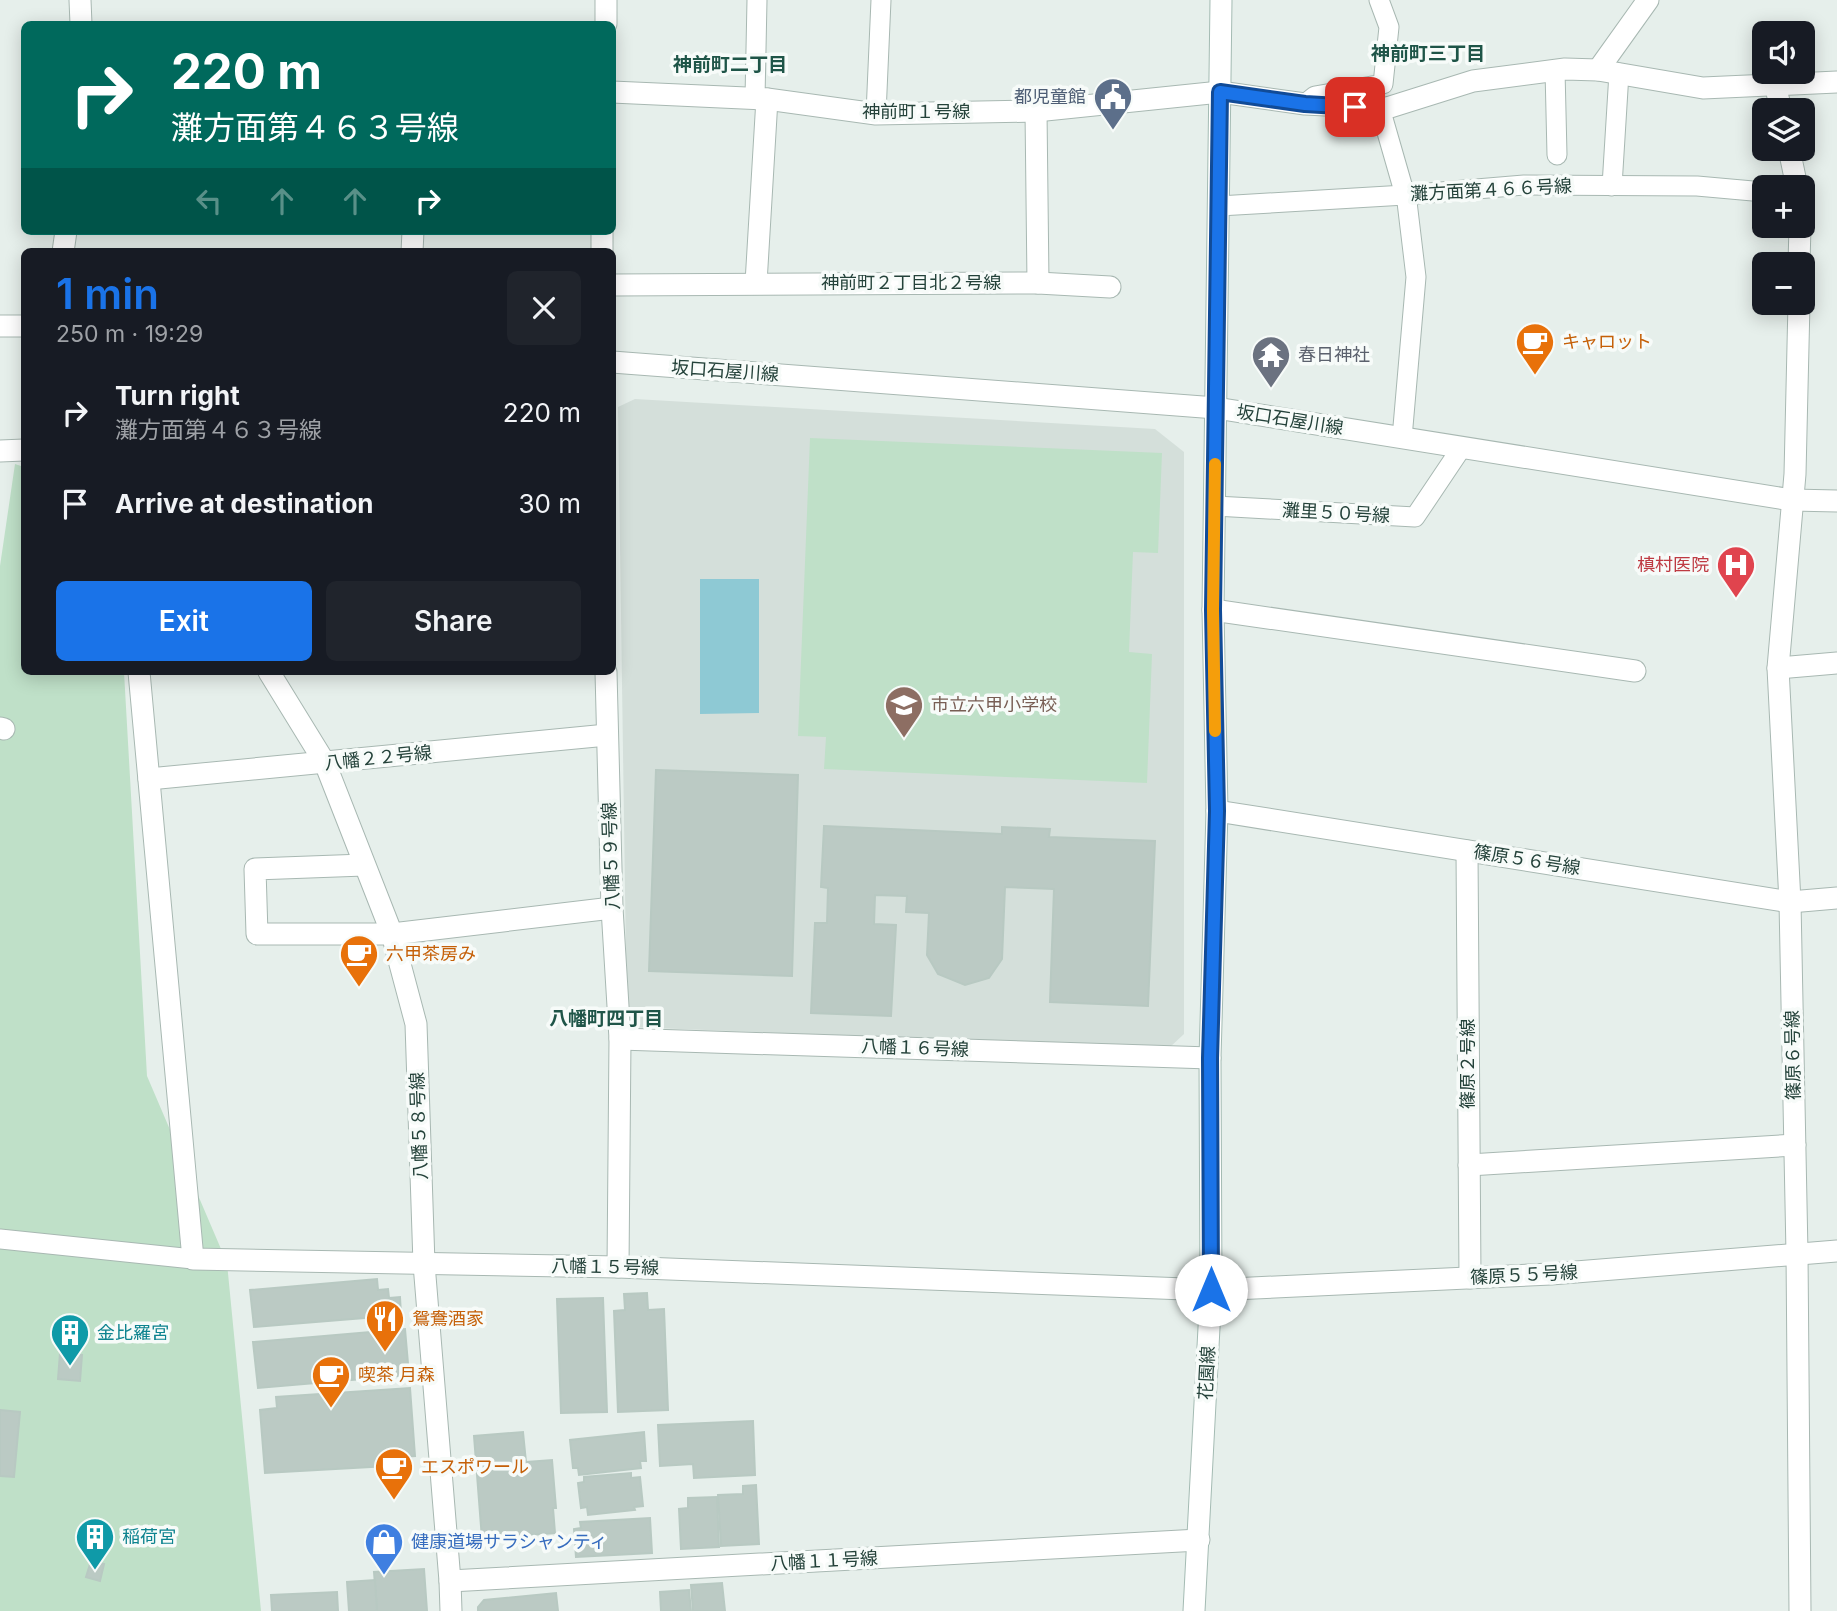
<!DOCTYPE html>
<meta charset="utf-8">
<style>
body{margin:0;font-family:Inter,"Noto Sans JP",sans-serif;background:#20242c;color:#f1f3f6;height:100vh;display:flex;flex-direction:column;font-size:26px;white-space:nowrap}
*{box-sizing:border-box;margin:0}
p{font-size:23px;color:#9ea1a6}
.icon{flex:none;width:38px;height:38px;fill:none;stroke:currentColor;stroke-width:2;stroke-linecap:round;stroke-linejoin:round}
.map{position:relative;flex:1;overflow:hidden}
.sheet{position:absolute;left:21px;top:248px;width:595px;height:427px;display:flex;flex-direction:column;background:#171b24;border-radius:10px;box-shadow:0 4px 18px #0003}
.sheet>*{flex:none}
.guide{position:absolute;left:21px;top:21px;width:595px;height:214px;border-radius:10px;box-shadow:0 4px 18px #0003;background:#00695c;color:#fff;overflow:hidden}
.buttons{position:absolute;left:1752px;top:21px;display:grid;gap:14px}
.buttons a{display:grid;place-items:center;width:63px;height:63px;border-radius:10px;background:#171b24;box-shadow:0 4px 18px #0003;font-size:35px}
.pin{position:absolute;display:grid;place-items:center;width:60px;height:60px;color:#fff;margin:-30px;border-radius:14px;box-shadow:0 4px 10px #0006}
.me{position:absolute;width:77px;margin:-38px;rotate:0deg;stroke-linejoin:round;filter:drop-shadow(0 0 5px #0008)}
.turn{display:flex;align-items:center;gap:24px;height:147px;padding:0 35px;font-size:32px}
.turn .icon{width:91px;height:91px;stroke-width:2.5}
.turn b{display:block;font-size:49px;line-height:60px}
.lanes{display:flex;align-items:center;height:66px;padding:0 35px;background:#0003;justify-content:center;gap:35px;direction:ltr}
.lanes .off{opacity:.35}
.round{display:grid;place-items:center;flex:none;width:74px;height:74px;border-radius:10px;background:#20242c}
.overview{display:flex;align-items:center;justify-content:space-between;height:119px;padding:0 35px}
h1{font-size:42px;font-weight:600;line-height:52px;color:#1a73e8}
.primary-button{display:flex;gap:14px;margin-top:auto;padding:14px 35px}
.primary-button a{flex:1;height:80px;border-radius:10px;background:#1a73e8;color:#fff;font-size:28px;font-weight:600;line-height:80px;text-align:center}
.primary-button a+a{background:#20242c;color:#f1f3f6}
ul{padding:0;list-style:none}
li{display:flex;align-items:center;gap:21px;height:91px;padding:0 35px}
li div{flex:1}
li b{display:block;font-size:26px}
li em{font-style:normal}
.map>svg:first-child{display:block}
</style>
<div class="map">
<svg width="1837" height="1611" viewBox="0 0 1837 1611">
<rect width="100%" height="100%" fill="#e6efeb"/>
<polygon fill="#d4dfda" points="635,399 1155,429 1184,452 1184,1034 1169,1048 627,1027 618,407"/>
<g fill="#bfe0c8">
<polygon points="810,438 1162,453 1158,553 1133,552 1129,652 1152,654 1147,783 824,769 826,737 798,736"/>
<polygon points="15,464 24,467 24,672 124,672 147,1076 227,1263 261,1611 0,1611 0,566"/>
</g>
<polygon fill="#8ec9d4" points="700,579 759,579 759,713 700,714"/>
<g fill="#bbcac4" stroke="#b8c9c2" stroke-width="2">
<polygon points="656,770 798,775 792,976 649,971"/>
<polygon points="824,826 1002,834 1002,827 1050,829 1049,837 1155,841 1148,1006 1050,1002 1054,889 1005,887 1002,959 989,978 965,985 938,974 927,955 929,913 906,912 907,896 875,895 874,924 896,925 891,1016 811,1013 815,923 827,923 828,888 821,887"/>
<polygon points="377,1279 378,1290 388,1289 389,1298 400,1297 401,1315 254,1327 250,1290"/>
<polygon points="647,1293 648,1310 664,1309 668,1410 618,1412 614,1311 625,1310 624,1294"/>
<polygon points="603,1298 607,1412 561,1413 557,1299"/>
<polygon points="405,1329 409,1375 258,1388 253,1342"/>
<polygon points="60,1353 82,1355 80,1381 58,1379"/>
<polygon points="410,1388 415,1456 387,1458 388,1466 265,1473 260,1410 277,1408 276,1397"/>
<polygon points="0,1410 20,1412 14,1477 0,1476"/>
<polygon points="753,1421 755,1475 694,1478 693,1464 660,1466 658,1425"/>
<polygon points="523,1432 526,1462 552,1460 556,1508 553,1508 555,1533 482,1539 474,1436"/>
<polygon points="644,1432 646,1461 640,1461 641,1468 579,1475 578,1468 573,1468 570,1440"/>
<polygon points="631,1473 631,1478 640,1477 643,1506 634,1507 635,1510 588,1515 587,1507 581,1508 578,1483 584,1482 584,1477"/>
<polygon points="756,1485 759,1544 721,1546 718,1495 743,1494 743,1486"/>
<polygon points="717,1497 719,1547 681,1549 679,1509 688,1508 688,1498"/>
<polygon points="650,1518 652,1553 576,1557 574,1529 581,1528 580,1522"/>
<polygon points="91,1561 104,1564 100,1581 86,1577"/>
<polygon points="424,1569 427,1611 377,1611 374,1572"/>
<polygon points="375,1580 377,1611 349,1611 347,1582"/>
<polygon points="722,1583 725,1611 693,1611 691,1585"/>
<polygon points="689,1590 691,1611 661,1611 660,1592"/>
<polygon points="337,1592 338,1611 272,1611 271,1595"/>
<polygon points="556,1593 558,1611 478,1611 478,1607 484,1600"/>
</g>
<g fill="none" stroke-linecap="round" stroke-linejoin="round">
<g stroke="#a8b8b2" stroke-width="21">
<g id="lane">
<polyline points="1555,70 1557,155"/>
<polyline points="755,98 757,0"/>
<polyline points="1305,104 1315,96 1383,84 1389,27 1379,0"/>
<polyline points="1380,108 1407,202 1416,277 1402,438"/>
<polyline points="876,114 881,0"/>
<polyline points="1612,186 1619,73"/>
<polyline points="1219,206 1405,195 1524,185 1697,186 1764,192"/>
<polyline points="1215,506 1415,517 1462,447"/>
<polyline points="0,1239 193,1259"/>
</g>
</g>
<g stroke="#a8b8b2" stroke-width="23">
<g id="street">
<polyline points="80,0 81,24"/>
<polyline points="606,24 606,0"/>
<polyline points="1598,70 1648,0"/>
<polyline points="1775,84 1781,110"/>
<polyline points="612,92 767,99 876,114 1036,111 1220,92 1305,104 1387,108 1473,81 1565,69 1598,70 1703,88 1837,82"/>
<polyline points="1789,149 1797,187"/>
<polyline points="602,231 602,252"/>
<polyline points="63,252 66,231"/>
<polyline points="412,252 413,231"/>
<polyline points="1799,264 1800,226"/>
<polyline points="756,283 767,99"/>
<polyline points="1038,283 1110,287"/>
<polyline points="612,285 1038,283 1036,111"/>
<polyline points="1799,303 1795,474 1778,668 1790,902 1797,1253 1800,1611"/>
<polyline points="0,326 24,326"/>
<polyline points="612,362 1216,408 1792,500 1837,501"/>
<polyline points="0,451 24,450"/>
<polyline points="1213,610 1635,671"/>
<polyline points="1778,668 1837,663"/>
<polyline points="139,672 193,1259 618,1267 1211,1290 1551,1274 1837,1251"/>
<polyline points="269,672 325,763 392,934 416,1024 424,1264 450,1581 451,1611"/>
<polyline points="606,672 612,908 620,1039 618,1267"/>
<polyline points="0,728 4,729"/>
<polyline points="149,779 607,735"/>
<polyline points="1217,811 1790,902 1837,898"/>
<polyline points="1467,851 1470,1278"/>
<polyline points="364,865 255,869 257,934 392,934 612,908"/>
<polyline points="620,1039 1210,1058"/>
<polyline points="1469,1165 1795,1145"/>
<polyline points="450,1581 1199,1540"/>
</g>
</g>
<g stroke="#a4bbb3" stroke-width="23">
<polyline id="secondary" points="1194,1611 1211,1290 1210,1058 1217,811 1213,610 1221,0"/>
</g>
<use href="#lane" stroke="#fff" stroke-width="19"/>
<use href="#street" stroke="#fff" stroke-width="21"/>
<use href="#secondary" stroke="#fff" stroke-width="21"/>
</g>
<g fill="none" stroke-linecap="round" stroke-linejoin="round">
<g stroke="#114b97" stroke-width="18">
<polyline id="route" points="1211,1290 1210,1058 1217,811 1213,610 1220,92 1305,104 1355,107"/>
</g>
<use href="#route" stroke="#1a73e8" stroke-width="12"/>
<polyline stroke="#f59e0b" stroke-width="12" points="1215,731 1213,610 1215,464"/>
</g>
<defs>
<g id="civic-pin" transform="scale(2.0125)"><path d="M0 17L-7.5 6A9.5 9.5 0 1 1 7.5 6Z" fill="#5c6f8a" stroke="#f7fbf9"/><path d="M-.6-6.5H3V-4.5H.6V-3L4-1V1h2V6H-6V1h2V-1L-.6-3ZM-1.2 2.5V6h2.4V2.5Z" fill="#fff"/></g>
<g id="cafe-pin" transform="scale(2.0125)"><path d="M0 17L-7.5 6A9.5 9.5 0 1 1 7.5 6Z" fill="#e8710a" stroke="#f7fbf9"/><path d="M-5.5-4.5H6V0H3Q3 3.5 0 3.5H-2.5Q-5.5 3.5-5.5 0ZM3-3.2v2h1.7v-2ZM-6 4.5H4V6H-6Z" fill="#fff"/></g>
<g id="temple-pin" transform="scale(2.0125)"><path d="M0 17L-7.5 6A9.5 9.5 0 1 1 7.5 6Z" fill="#6b7280" stroke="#f7fbf9"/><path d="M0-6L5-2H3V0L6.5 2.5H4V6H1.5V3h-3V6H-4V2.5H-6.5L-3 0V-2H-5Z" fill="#fff"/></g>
<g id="hospital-pin" transform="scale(2.0125)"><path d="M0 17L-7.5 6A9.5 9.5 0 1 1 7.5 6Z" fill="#e0444e" stroke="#f7fbf9"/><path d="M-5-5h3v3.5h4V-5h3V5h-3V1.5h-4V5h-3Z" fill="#fff"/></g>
<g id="school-pin" transform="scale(2.0125)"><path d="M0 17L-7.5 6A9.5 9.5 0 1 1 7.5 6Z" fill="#8d6e63" stroke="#f7fbf9"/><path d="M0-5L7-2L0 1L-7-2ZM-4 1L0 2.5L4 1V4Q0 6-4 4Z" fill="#fff"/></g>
<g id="restaurant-pin" transform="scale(2.0125)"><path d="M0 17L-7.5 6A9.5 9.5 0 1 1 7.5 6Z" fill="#e8710a" stroke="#f7fbf9"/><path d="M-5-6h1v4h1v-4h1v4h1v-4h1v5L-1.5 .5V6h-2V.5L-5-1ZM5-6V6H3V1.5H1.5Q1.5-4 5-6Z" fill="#fff"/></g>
<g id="building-pin" transform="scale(2.0125)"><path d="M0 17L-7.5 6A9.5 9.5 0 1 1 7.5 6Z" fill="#0f9aa8" stroke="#f7fbf9"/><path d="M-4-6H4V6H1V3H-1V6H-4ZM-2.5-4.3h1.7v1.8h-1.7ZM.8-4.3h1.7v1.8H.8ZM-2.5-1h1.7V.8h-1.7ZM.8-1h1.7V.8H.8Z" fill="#fff"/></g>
<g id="shop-pin" transform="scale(2.0125)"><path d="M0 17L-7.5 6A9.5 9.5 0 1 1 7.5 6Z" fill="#3f7fe0" stroke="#f7fbf9"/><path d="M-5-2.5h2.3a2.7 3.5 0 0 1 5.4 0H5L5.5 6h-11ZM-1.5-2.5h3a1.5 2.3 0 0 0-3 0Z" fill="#fff"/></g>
</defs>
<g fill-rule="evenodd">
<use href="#civic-pin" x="1113" y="97"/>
<use href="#cafe-pin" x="1535" y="342"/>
<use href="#temple-pin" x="1271" y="355"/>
<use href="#hospital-pin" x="1736" y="565"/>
<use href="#school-pin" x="904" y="705"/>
<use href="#cafe-pin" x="359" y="954"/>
<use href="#restaurant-pin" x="385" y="1319"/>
<use href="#building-pin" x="70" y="1333"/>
<use href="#cafe-pin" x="331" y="1375"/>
<use href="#cafe-pin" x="394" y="1467"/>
<use href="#building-pin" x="95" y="1537"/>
<use href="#shop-pin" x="384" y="1542"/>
</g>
<g text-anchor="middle" stroke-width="7" stroke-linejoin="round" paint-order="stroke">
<g font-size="18" fill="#4e5e75" stroke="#f7fbf9" text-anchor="end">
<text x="1086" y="103">都児童館</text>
</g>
<g font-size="18" fill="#24423a" stroke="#f7fbf9">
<text x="916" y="118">神前町１号線</text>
<text transform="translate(1491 190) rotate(-3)" y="6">灘方面第４６６号線</text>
<text x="911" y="289">神前町２丁目北２号線</text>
<text transform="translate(725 371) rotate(4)" y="6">坂口石屋川線</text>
<text transform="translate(1290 420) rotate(9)" y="6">坂口石屋川線</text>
<text transform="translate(1336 513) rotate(3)" y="6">灘里５０号線</text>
<text transform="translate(378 758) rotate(-6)" y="6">八幡２２号線</text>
<text transform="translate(611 856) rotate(-92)" y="6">八幡５９号線</text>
<text transform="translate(1527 860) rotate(9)" y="6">篠原５６号線</text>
<text transform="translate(915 1048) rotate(2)" y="6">八幡１６号線</text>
<text transform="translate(1793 1055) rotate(-91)" y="6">篠原６号線</text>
<text transform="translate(1468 1064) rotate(-90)" y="6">篠原２号線</text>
<text transform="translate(419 1126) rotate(-92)" y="6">八幡５８号線</text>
<text transform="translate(605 1267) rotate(1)" y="6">八幡１５号線</text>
<text transform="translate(1524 1275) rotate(-3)" y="6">篠原５５号線</text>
<text transform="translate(1207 1373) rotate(-87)" y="6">花園線</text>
<text transform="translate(824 1561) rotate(-3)" y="6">八幡１１号線</text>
</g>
<g font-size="18" fill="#c56008" stroke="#f7fbf9" text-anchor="start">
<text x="1562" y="348">キャロット</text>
<text x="386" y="960">六甲茶房み</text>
<text x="412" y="1325">鴛鴦酒家</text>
<text x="358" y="1381">喫茶 月森</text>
<text x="421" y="1473">エスポワール</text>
</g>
<g font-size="18" fill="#5b616d" stroke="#f7fbf9" text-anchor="start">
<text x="1298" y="361">春日神社</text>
</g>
<g font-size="18" fill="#be3a42" stroke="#f7fbf9" text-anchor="end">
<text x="1709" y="571">槙村医院</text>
</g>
<g font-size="18" fill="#785e54" stroke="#f7fbf9" text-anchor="start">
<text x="931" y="711">市立六甲小学校</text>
</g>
<g font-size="18" fill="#0d838f" stroke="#f7fbf9" text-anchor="start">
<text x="97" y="1339">金比羅宮</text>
<text x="122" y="1543">稲荷宮</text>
</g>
<g font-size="18" fill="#366cbe" stroke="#f7fbf9" text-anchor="start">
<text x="411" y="1548">健康道場サラシャンティ</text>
</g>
<g font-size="19" font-weight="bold" fill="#1f5548" stroke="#f7fbf9">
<text x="1428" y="60">神前町三丁目</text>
<text x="730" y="71">神前町二丁目</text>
<text x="606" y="1025">八幡町四丁目</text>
</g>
</g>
</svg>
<div class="buttons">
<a><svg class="icon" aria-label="sound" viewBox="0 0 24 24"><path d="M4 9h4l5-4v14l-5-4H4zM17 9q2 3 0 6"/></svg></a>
<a><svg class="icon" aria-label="layers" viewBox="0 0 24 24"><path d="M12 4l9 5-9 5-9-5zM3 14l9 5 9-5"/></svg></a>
<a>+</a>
<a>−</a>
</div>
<div class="pin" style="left:1355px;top:107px;background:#d93025"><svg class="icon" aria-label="arrive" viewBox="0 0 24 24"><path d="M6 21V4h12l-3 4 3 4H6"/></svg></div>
<svg class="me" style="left:1211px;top:1290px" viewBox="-20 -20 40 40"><circle r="19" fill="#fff"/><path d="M0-13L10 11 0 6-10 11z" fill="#1a73e8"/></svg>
<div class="guide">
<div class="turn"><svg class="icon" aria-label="right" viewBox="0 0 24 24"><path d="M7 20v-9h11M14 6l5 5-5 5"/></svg><div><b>220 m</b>灘方面第４６３号線</div></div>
<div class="lanes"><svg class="icon off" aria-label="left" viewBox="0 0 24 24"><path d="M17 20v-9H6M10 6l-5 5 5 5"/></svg><svg class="icon off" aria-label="ahead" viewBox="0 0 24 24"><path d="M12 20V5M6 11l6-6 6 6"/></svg><svg class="icon off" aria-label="ahead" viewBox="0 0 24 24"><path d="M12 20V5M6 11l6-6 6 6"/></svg><svg class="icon" aria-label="right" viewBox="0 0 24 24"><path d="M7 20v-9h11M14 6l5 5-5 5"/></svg></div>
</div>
<section class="sheet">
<div class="overview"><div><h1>1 min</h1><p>250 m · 19:29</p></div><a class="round"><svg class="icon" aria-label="close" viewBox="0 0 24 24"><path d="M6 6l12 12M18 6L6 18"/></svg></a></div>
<ul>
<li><svg class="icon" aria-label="right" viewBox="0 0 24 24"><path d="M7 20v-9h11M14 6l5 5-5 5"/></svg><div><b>Turn right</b><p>灘方面第４６３号線</p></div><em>220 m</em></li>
<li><svg class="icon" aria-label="arrive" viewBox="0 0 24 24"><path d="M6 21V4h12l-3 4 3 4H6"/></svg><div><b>Arrive at destination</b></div><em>30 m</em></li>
</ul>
<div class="primary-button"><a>Exit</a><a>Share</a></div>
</section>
</div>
